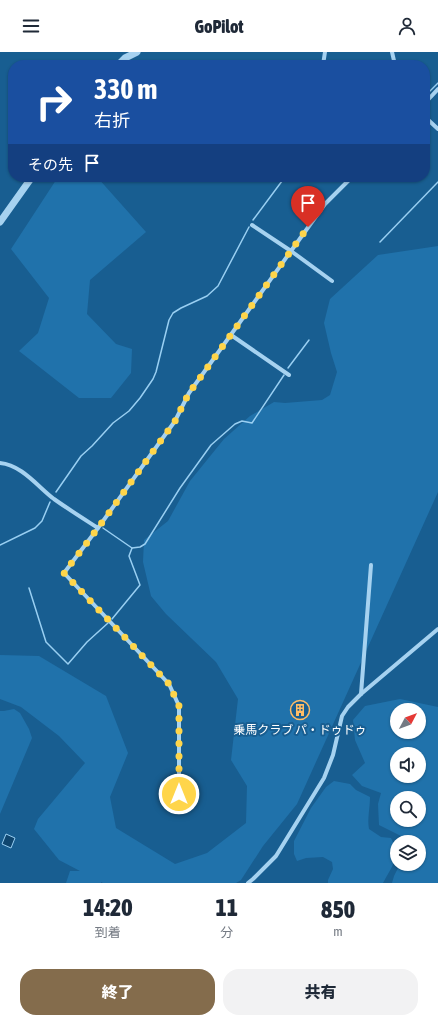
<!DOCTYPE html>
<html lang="ja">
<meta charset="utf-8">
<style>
body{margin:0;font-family:"Asap Condensed","Noto Sans JP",sans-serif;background:#f2f2f3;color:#1f2937;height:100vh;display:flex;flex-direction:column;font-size:15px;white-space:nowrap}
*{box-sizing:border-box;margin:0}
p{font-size:13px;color:#747a83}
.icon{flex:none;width:22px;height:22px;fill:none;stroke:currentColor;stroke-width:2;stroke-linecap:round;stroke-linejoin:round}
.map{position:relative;height:831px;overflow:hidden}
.panel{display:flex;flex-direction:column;background:#fff;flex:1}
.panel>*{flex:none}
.top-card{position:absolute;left:8px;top:8px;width:422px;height:122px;border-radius:16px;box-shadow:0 1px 3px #0004;background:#1a4fa0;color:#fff;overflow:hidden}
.needle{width:26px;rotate:49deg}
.controls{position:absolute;left:390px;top:651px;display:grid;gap:8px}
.controls a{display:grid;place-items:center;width:36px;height:36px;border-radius:50%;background:#fff;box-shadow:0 1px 3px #0004;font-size:20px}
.pin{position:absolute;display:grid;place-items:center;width:34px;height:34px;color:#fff;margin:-41px -17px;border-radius:50% 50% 50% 0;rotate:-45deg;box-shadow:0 0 4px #0007}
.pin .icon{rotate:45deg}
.me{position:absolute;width:44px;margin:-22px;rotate:0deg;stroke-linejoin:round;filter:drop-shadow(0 0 3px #0008)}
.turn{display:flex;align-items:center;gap:14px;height:84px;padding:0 20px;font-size:18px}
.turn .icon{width:52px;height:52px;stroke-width:2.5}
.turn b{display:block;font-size:28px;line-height:34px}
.then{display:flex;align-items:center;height:38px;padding:0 20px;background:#0003;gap:8px;font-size:15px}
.eta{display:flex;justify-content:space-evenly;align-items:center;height:68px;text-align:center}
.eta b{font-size:24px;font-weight:800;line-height:28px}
.action{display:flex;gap:8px;margin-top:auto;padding:8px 20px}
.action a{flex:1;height:46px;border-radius:16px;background:#846c4c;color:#fff;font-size:16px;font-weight:800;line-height:46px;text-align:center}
.action a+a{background:#f2f2f3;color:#1f2937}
header{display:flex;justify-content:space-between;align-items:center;height:52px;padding:0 20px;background:#fff;font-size:18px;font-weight:800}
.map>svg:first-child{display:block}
</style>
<header><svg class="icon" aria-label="menu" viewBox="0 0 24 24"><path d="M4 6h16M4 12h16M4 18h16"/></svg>GoPilot<svg class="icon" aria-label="person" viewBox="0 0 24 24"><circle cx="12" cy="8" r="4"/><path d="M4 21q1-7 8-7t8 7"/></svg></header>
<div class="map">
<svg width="438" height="831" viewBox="0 0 438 831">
<rect width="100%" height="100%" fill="#185e91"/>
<g fill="#2072ab" fill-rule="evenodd">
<polygon points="58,125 97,125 146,180 90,228 87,262 116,292 132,297 131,321 111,346 79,346 19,299 38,281 49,246 11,197"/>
<polygon points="438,194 438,440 297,752 263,794 241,828 236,831 103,831 101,830 101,831 66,831 70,819 80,819 59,808 34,777 38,767 85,711 59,684 21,655 0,647 0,603 39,604 106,644 128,701 110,745 116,776 175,812 207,801 246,771 247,734 231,708 238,647 216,610 166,562 151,544 143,510 144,488 168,469 190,429 224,387 250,364 274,350 285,351 322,348 330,343 337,320 331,301 324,271 330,247 378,203"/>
<path d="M400 647 438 655V831H392L394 824 400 812H419V790H402L401 784 379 773 378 752 381 741 362 734 352 723 365 711 355 688 353 668 365 654ZM397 658H419V680H397ZM397 702H419V724H397ZM397 746H419V768H397Z"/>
<polygon points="14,657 20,661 29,677 32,686 0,762 0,659 4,659"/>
<path d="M334 729 350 732 356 738 370 745C370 756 367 767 369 777L381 785 391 786C401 806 392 814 383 831H328V828L333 817 332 810 323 805 306 806 297 809 294 802V789L311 756 326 735Z"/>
</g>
<polygon fill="#0f466f" stroke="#99cff2" points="6,782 15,786 11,796 2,792"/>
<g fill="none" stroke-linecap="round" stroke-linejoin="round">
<g stroke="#99cff2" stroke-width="1.5">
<polyline points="425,44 438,31"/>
<polyline points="253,168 285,125"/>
<polyline points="380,190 438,130"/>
<polyline points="288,316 309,288"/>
<polyline points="56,440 81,404 92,394 113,371 129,359 140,346 153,327 156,320 169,268 173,261 181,256 207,244 218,234 249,175"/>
<polyline points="103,476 132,496"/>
<polyline points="0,493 35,476 42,469 50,450"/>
<polyline points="29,536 46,590 68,612 87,590 108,571"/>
<polyline points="112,567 140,533 129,504 132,496 140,495 145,492 180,436 211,393 235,372 242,369 252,371 284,323"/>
</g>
<g stroke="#a6d2f0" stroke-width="4">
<polyline points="392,0 395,13"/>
<polyline points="323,13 325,0"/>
<polyline points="425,51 438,37"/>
<polyline points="425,65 438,77"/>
<polyline points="252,173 291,199 332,229"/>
<polyline points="231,283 289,323"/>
<path d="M0 411C22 413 38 435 54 447 68 457 84 467 98 476"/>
<polyline points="361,642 371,513"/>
<polyline points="179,742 179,654 169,632 64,521 98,476 175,369 189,341 291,199 325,152 352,125"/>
<polyline points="248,831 253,827 276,804 324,726 333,703 342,664 348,655 361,642 438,577"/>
</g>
<g stroke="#a6d2f0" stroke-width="7">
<polyline points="118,13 125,6 137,0"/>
<polyline points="0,170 32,125"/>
</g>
</g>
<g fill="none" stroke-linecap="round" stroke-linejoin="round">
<polyline stroke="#ffd54a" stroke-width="7" stroke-dasharray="0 12.6" points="179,742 179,654 169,632 64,521 98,476 175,369 189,341 197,330 308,175"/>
</g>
<defs>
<g id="building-ring" transform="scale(1)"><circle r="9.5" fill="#185e91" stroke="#ffbd65" stroke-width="1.5"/><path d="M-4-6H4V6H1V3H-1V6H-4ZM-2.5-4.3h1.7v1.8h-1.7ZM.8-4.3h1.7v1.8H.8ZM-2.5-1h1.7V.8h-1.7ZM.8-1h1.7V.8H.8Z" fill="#ffbd65"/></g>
</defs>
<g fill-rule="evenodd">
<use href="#building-ring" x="300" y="658"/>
</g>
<g text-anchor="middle" stroke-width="4" stroke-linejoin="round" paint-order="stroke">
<g font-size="12" fill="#fff" stroke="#185e91">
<text x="300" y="682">乗馬クラブ パ・ドゥドゥ</text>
</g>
</g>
</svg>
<div class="controls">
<a><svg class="needle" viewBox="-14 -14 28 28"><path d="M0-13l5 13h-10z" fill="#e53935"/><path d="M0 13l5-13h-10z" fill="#747a83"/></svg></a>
<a><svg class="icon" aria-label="sound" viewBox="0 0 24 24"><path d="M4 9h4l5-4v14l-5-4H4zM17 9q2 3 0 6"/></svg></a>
<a><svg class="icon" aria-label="search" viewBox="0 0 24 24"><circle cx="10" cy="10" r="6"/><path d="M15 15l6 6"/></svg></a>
<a><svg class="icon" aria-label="layers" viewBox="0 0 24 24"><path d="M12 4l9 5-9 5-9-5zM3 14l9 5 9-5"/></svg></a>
</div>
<div class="pin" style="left:308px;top:175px;background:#d93025"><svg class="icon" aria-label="arrive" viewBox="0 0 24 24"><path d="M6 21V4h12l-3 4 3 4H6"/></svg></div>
<svg class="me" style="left:179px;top:742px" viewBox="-20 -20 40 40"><circle r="17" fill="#ffd54a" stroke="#fff" stroke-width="3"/><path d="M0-11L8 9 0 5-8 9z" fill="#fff"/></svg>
<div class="top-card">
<div class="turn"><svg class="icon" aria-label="right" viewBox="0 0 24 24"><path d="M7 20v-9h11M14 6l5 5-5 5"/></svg><div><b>330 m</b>右折</div></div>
<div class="then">その先<svg class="icon" aria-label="arrive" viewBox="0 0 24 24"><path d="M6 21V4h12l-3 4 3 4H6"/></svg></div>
</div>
</div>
<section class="panel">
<div class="eta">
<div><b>14:20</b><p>到着</p></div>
<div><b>11</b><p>分</p></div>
<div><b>850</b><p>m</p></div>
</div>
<div class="action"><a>終了</a><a>共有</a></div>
</section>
